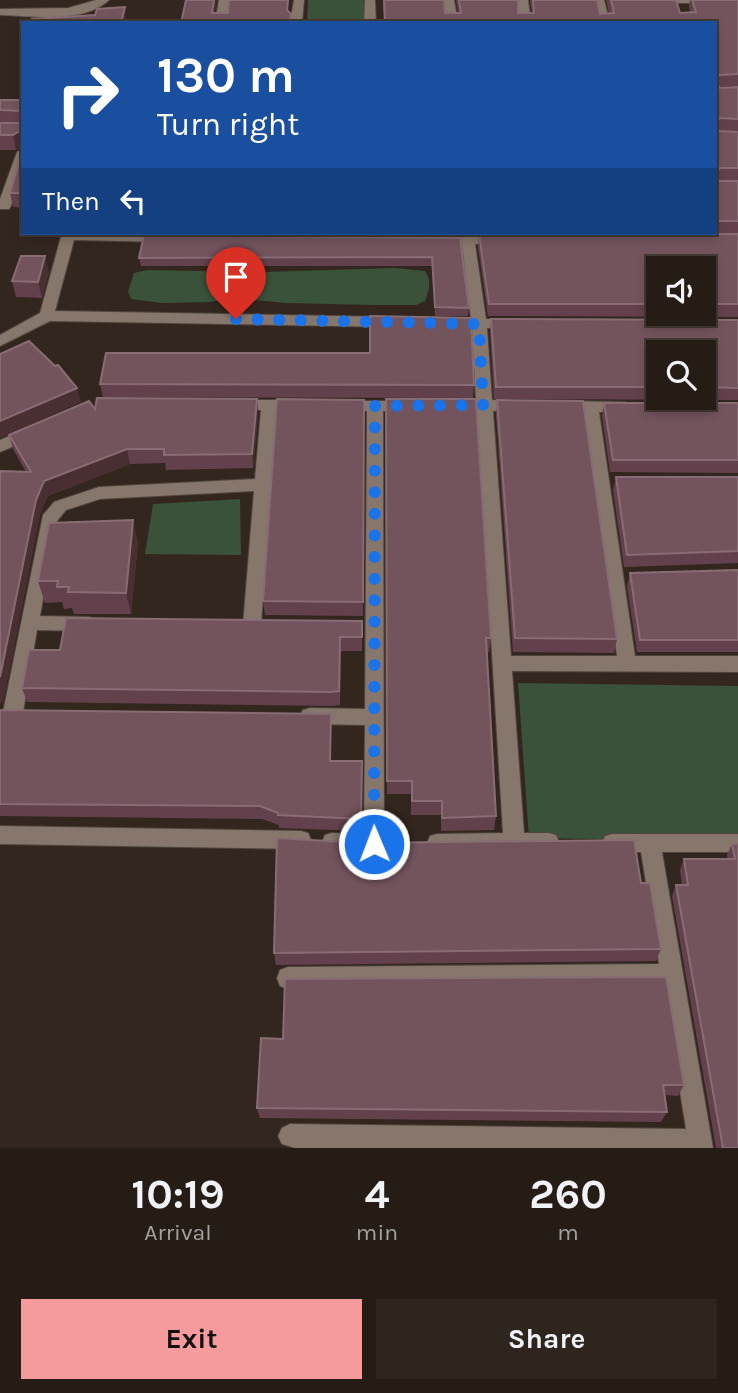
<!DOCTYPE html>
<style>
body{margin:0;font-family:Karla,sans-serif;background:#2e251f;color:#f1f3f6;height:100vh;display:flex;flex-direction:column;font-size:26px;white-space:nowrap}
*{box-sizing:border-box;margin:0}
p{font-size:23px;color:#a4a1a1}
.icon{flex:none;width:38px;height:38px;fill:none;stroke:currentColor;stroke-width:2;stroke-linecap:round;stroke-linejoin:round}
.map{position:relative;height:1148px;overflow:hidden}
.panel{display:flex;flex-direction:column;background:#261c16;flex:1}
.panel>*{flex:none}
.hud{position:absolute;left:21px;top:21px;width:696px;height:214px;border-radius:0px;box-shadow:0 4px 10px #0003,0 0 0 2px #423a35;background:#1a4fa0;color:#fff;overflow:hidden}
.fabs{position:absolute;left:646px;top:256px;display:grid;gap:14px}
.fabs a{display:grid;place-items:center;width:70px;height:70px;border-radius:0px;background:#261c16;box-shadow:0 4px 10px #0003,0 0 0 2px #423a35;font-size:35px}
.pin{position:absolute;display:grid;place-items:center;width:60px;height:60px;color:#fff;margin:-72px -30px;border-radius:50% 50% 50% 0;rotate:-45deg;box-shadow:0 0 7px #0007}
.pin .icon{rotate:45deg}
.me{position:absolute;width:77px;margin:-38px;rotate:359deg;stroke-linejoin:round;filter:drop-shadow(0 0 5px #0008)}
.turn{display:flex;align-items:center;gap:24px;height:147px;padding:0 21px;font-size:32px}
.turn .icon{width:91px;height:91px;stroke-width:2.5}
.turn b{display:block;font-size:49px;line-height:60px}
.then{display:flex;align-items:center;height:66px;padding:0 21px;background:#0003;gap:14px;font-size:26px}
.eta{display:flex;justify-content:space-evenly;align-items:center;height:119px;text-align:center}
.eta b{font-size:42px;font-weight:700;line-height:49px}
.primary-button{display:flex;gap:14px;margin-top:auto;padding:14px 21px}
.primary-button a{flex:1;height:80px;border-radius:0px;background:#f59b9d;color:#111;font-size:28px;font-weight:700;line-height:80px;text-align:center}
.primary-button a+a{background:#2e251f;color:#f1f3f6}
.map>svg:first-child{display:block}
</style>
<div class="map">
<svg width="738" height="1148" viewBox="0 0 738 1148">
<rect width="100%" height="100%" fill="#33261e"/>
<g fill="#395239">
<polygon points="308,0 365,0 366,23 307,23"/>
<path d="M394 268 425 271C432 281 429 290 425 301L416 305H374L286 303 232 298 211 302 162 303 131 299 128 292 134 273 147 270 263 272Z"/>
<polygon points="240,499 241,555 145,554 153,504"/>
<polygon points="518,683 738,686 738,841 529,838"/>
</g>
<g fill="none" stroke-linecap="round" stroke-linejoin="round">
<g stroke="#50453e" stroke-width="2">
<g id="minor">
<path d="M96 0H109C83 24 33 16 0 15V9L68 8Z"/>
<polygon points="219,0 229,0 227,23 215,23"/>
<polygon points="294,0 304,0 302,23 290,23"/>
<polygon points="365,0 375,0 376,23 364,23"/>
<polygon points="444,0 454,0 458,23 446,23"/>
<polygon points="518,0 528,0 531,23 519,23"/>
<polygon points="594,0 604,0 610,23 598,23"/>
<polygon points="673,0 738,0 738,3 678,3"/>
<polygon points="23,148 23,171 11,206 9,209 0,209 0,199 17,152"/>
<polygon points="62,233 166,234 173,238 166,242 74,240 55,311 392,317 399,322 392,327 50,321 0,346 0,335 40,313"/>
<polygon points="460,233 502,236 509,240 502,244 475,244 486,319 514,319 521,324 514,329 487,328 492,400 520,401 528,406 520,411 493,411 511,656 617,656 583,412 556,410 554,406 556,402 562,401 625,402 633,407 625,412 599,412 635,656 738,656 738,672 512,671 524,833 549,833 556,835 559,842 556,849 549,851 437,852 430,850 427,843 430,836 437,834 503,833 477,411 454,410 446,405 454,400 476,400 472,328 448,328 441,323 448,318 471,319 462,244 439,244 432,240 439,236 461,236"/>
<polygon points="233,400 300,400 308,405 300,410 276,410 261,625 258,630 246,630 243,625 254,491 100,499 66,510 57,521 40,616 89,617 95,619 98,624 95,629 89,631 37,630 23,712 20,718 13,720 6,718 3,712 43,515 54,502 99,487 255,479 261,410 227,409 225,405"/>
<polygon points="342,401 408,401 416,406 408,411 383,411 384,835 395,837 398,844 395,851 388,853 332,851 325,849 322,842 325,835 332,833 364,834 365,725 310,724 303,722 300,716 303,710 310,708 365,709 367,411 336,410 334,406"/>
<polygon points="32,426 38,428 40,432 38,436 0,452 0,440"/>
<polygon points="0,826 301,831 308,833 311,840 308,847 301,849 0,844"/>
<polygon points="612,834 738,834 738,852 662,852 713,1148 295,1148 282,1144 278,1136 282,1128 290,1124 686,1129 663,986 288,989 280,986 277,978 280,970 288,967 659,964 641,852 612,852 605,850 602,843 605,836"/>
</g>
</g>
<use href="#minor" fill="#86766c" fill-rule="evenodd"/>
</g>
<g fill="#63414c" fill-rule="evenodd">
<path d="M383 0H444L445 13H458L456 0H518V13H532L530 0H597L600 14 609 13 606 0H676L680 13H690L689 6 690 0H738V86L719 87V88L738 87V317L488 316 478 247 479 234H682L495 233H716V23H384ZM658 268H704V313H658Z"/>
<polygon points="0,100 23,100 23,146 16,150 0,150"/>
<polygon points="23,149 23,208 13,207 10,193"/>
<polygon points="460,238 469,308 468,316 435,316 432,266 141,266 139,258"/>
<polygon points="49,272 42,298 16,297 12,281"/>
<path d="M491 319 738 320V400L494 399 490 332ZM658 352H704V397H658Z"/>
<polygon points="370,353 474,385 473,398 103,397 100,384"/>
<polygon points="257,399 258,414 253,468 166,470 165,463 130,464 48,496 40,514 3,702 26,472 13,449 9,435 95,409"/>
<polygon points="386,399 491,638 489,652 486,652 496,816 494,830 441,831 441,815 411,815 411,794 387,794"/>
<polygon points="364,400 363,616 265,615 263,601"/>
<polygon points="497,400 617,639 614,653 513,652 496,415"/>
<polygon points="604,403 738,403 738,473 610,472 602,416"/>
<polygon points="616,477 738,477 738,563 624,567 613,490"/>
<polygon points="138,542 131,614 74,614 72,608 64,609 62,602 45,603 38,581"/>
<polygon points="738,570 738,652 637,652 627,586 630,573"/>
<polygon points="362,621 362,651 341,651 340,705 332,706 27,702 22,688 60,650"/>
<polygon points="0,710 331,714 331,761 362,761 361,831 279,828 279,825 262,819 0,816"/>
<polygon points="732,844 738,844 738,1148 716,1148 672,896 676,885 682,885 680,870 684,859 728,859 727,855"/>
<polygon points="641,883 661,949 656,961 276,965 274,953"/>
<polygon points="261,1038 684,1085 678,1096 665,1095 667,1112 661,1122 260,1118 257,1108"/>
</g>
<g fill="#492e32">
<polygon points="214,0 217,0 213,23 212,13"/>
<polygon points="288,0 290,0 287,23 287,10"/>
<polygon points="125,7 126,23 121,23"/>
<polygon points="20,131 23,146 16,150 13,135"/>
<polygon points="45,256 49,272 42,298 38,282"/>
<polygon points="77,388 81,402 0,438 0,421"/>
<polygon points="257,399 258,414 253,468 252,454"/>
<polygon points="127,449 130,464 48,496 40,514 3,702 0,704 0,677 36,500 44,481"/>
<polygon points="133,520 138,542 131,614 126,593"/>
</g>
<g fill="#73545d" stroke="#886c73" stroke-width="2">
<polygon points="186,0 214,0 212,13 228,13 229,0 288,0 287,10 291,14 290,23 181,23"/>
<polygon points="384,0 444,0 445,13 461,13 459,0 518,0 518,13 534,13 533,0 597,0 600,14 614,13 611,0 676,0 680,13 696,12 692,0 738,0 738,74 719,75 716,78 719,88 738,87 738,119 719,118 716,128 719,131 738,132 738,168 719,168 716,178 719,181 738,181 738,221 716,221 716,23 385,23"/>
<polygon points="125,7 121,23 31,23 32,19 95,15 97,9"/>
<polygon points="0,100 23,100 23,135 20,131 13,135 0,135 0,123 20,123 22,121 22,111 0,110"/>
<polygon points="23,149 23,193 10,193"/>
<polygon points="479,234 738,234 738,304 704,304 704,268 658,268 658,304 489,304"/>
<polygon points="144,235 460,238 469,308 435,307 432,257 139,258"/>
<polygon points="21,256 45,256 38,282 12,281"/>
<polygon points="370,316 471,318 474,385 100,384 106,353 370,353"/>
<polygon points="491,319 738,320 738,388 704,387 704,352 658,352 658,387 496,387"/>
<polygon points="29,341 55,366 58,365 77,388 0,421 0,354"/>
<polygon points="97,398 257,399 252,454 164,455 164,449 127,449 44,481 36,500 0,677 0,471 31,472 9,435 89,401 95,409"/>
<polygon points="277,399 364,400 363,602 263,601"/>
<polygon points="386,399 476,399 491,638 486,638 496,816 442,818 442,801 412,801 412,781 387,781"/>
<polygon points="497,400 583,401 617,639 515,638"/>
<polygon points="604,403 738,403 738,460 613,460"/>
<polygon points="616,477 738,477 738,551 627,555"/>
<polygon points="133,520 126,593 68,592 69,587 57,587 58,581 38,581 49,523"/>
<polygon points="738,570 738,640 640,640 630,573"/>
<polygon points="66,618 362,621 362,637 340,637 339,691 331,692 22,688 29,650 60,650"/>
<polygon points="0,710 331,714 330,761 362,761 361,819 278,815 278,813 260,806 0,804"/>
<polygon points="277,838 361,843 634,840 641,883 650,883 661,949 274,953"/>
<polygon points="732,844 738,844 738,1148 723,1148 676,885 688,885 684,859 735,859"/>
<polygon points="666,977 684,1085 663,1085 667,1112 257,1108 261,1038 283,1039 285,979"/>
</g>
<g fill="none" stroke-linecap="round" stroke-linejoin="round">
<polyline stroke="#1a73e8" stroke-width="12" stroke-dasharray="0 21.6" points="236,319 479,324 483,405 375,406 374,844"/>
</g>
</svg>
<div class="fabs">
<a><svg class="icon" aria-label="sound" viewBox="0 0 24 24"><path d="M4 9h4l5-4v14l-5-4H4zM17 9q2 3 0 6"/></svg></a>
<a><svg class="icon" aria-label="search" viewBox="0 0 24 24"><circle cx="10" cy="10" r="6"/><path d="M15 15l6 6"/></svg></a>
</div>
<div class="pin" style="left:236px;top:319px;background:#d93025"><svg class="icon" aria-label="arrive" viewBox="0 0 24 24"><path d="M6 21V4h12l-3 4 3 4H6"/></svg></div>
<svg class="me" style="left:374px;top:844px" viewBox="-20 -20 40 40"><circle r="17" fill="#1a73e8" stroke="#fff" stroke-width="3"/><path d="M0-11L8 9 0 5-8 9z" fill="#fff"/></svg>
<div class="hud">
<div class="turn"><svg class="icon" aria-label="right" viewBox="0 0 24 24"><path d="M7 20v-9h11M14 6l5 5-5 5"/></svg><div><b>130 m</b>Turn right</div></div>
<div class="then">Then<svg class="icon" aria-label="left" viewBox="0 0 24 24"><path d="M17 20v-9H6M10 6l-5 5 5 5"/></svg></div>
</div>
</div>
<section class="panel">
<div class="eta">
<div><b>10:19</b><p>Arrival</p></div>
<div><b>4</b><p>min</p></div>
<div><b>260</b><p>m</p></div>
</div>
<div class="primary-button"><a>Exit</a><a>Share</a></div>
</section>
